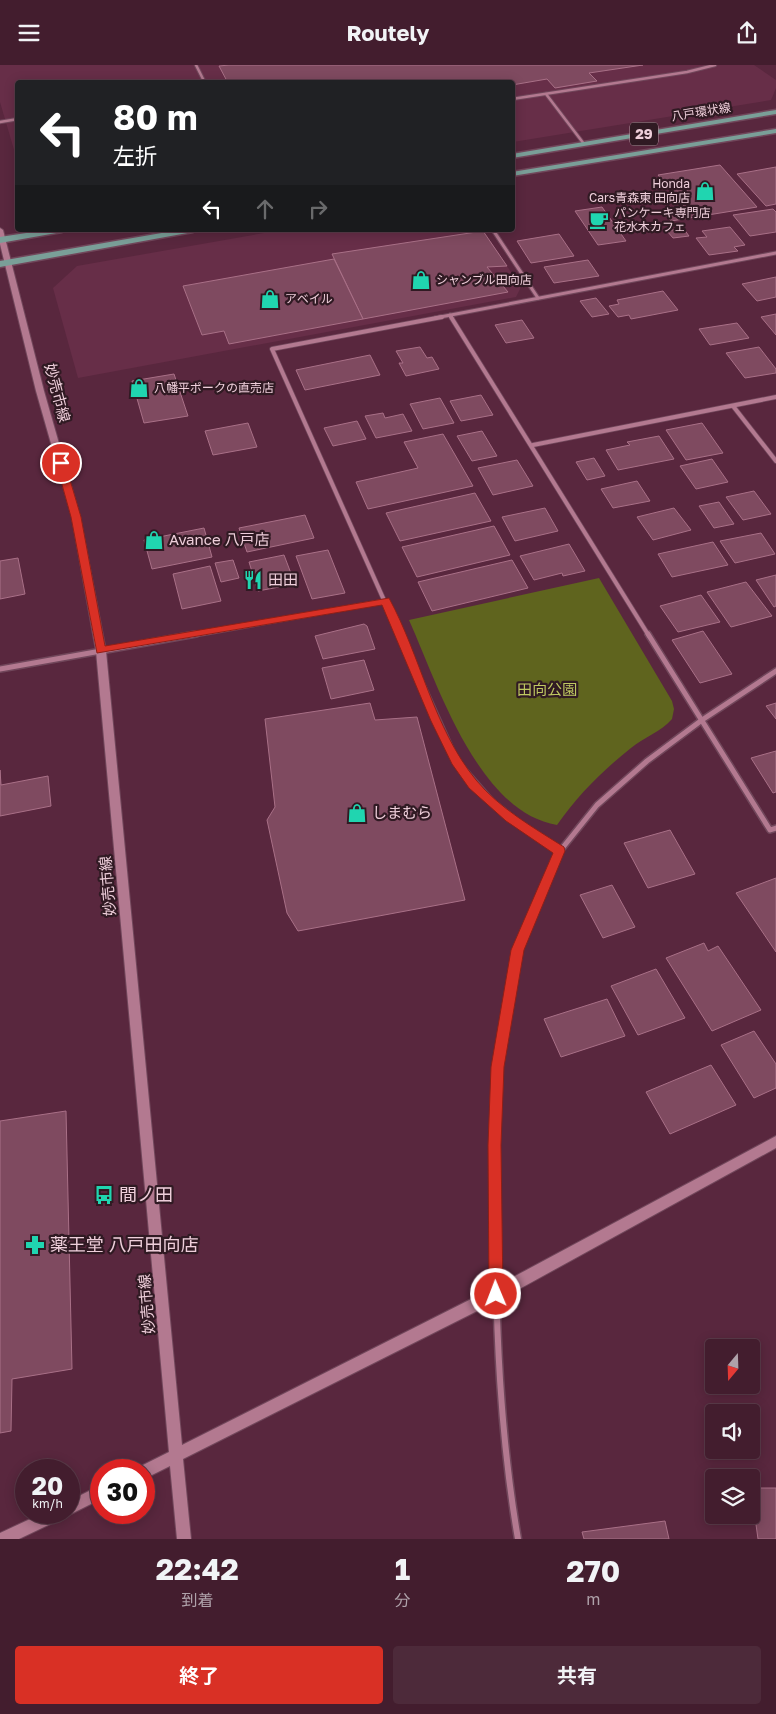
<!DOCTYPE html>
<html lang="ja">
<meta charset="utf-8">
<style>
body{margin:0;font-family:"Golos Text","Noto Sans JP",sans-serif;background:#4d2a3a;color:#f1f3f6;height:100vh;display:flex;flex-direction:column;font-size:19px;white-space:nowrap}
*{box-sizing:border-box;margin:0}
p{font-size:16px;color:#afa2aa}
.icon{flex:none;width:28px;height:28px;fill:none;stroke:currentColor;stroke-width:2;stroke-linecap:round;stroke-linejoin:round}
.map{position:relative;height:1474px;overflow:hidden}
.drawer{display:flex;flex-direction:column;background:#431d2e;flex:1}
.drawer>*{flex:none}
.guide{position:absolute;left:15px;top:15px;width:500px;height:152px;border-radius:5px;box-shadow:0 2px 12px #0003,0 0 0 1px #5b3b4a;background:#202124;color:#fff;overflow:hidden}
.needle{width:32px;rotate:199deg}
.controls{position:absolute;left:705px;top:1274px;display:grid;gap:10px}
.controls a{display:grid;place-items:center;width:55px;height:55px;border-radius:5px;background:#431d2e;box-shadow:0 2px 12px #0003,0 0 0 1px #5b3b4a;font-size:25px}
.speed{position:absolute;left:15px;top:1394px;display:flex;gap:10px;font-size:25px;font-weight:700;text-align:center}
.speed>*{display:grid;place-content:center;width:65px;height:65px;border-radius:50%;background:#431d2e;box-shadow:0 2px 12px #0003,0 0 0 1px #5b3b4a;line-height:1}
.speed small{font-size:12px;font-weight:400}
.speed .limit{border:8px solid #d22;background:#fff;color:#111}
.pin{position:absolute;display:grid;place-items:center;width:42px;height:42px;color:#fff;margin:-21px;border:2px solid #fff;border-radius:50%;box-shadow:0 1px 5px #0007}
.me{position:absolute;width:55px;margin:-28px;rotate:359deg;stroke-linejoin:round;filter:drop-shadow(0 0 4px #0008)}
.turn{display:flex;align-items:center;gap:18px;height:105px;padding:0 15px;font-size:22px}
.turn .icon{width:65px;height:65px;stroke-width:2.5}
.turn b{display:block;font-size:35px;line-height:42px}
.lanes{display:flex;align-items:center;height:48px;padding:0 15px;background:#0003;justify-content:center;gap:25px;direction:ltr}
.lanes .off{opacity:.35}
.eta{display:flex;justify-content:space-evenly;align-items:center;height:85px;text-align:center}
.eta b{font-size:30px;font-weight:700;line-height:35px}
.action{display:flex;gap:10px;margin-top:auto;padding:10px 15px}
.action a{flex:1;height:58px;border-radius:5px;background:#d93025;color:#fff;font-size:20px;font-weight:700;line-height:58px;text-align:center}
.action a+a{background:#4d2a3a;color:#f1f3f6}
header{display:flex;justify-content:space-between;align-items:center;height:65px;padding:0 15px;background:#431d2e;font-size:22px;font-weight:700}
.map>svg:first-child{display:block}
</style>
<header><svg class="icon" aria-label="menu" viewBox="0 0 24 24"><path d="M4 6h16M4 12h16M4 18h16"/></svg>Routely<svg class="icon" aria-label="share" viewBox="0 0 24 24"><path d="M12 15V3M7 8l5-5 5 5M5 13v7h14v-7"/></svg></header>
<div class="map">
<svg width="776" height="1474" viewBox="0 0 776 1474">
<rect width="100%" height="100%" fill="#59273e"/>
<g fill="#672e48">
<polygon points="0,0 754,0 776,15 776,23 771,35 513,77 512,18 18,18 17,95 0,37"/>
<polygon points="281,165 483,165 521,222 516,232 78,313 53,223 77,201"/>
</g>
<path fill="#5f641e" d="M599 513 672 636 674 644 672 654C661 667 644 672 631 683 602 706 578 730 557 760 478 747 438 620 409 555Z"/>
<g fill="#7f4a60" stroke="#a97087">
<polygon points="229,0 643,0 589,8 597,16 555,23 547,14 512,20 512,18 228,18 219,1"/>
<polygon points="720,100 757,142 671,156 663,147 685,143 658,110"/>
<polygon points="776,102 776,139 766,141 737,109"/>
<polygon points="602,142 626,176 598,180 575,146"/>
<polygon points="773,144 776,147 776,167 750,171 733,150"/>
<polygon points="730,162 745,180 734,182 738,186 709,190 696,173 707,172 702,166"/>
<polygon points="683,163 689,171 673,173 667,166"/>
<polygon points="483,166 507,201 487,202 508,227 363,254 332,189"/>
<polygon points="559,169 574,191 531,198 517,176"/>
<polygon points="334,194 363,254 229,279 224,266 202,270 183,221"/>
<polygon points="588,195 599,211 554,218 544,202"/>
<polygon points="776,212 776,232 757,236 742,219"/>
<polygon points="663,226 678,245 631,254 629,250 618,252 609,241 619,239 617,235"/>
<polygon points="596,233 609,249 592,252 580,236"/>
<polygon points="776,249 776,270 761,252"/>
<polygon points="522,255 534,273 506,278 495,260"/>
<polygon points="737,258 749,273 710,280 699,264"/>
<polygon points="420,282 427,293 432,292 439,304 406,311 399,298 403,298 396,286"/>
<polygon points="759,282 776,304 776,308 745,313 726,288"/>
<polygon points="370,290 380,310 305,325 296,305"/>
<polygon points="174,309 188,351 144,358 132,316"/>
<polygon points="481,330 493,350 461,356 450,336"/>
<polygon points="440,333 454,358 423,364 410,339"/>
<polygon points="383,348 385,353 403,349 412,366 376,373 365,351"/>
<polygon points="357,356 366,374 333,381 324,363"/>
<polygon points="248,358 257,382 213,390 205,366"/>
<polygon points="702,358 723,388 686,395 666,365"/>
<polygon points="482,366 497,391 472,396 457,371"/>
<polygon points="443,369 473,421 368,444 356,417 418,403 404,377"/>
<polygon points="659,371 674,394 618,405 606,385 630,380 627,377"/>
<polygon points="594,393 605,411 587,415 576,397"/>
<polygon points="712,394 728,417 696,424 680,401"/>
<polygon points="517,395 533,421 493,430 478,403"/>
<polygon points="637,416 650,436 613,443 601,424"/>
<polygon points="754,426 771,449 743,455 726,432"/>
<polygon points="475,428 491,456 400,476 386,448"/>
<polygon points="719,437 734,459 714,463 699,441"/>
<polygon points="545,443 558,466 515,476 502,452"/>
<polygon points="674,443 691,465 653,475 637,452"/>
<polygon points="305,450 314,473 247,487 239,463"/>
<polygon points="494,461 510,490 417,512 402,482"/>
<polygon points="204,463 212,492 152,504 144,475"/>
<polygon points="761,468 775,489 735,498 720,476"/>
<polygon points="713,477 728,500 672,512 658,489"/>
<polygon points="569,479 585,506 563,511 562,508 534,515 520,491"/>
<polygon points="328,485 345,528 312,534 296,491"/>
<polygon points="284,490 295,519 258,526 249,497"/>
<polygon points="18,493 25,529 0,534 0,496"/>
<polygon points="233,495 239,513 221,517 215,498"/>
<polygon points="512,495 528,523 432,546 418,517"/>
<polygon points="210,501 221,536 182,544 173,509"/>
<polygon points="776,510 776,541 774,542 756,515"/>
<polygon points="746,517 772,551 731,562 707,527"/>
<polygon points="701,530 720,557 678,567 660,541"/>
<polygon points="364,559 367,561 375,584 323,594 315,571"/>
<polygon points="703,566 732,609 700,618 672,575"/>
<polygon points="364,595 374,625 331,634 322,603"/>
<polygon points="370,638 375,655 417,652 465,835 298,866 287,848 267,755 275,742 265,654"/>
<polygon points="776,638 776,654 766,641"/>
<polygon points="776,686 776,727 773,728 751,693"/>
<polygon points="0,705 1,720 48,711 51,741 0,751"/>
<polygon points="670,765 695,809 648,823 624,778"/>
<polygon points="776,813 776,887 736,828"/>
<polygon points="612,820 635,862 603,873 580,830"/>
<polygon points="704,878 708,886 718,881 761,945 712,966 666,893"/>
<polygon points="656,904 685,953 638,970 611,921"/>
<polygon points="607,934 625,971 561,992 544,954"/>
<polygon points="754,966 776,999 776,1023 754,1033 721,980"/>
<polygon points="711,1000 736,1040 670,1069 646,1027"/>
<polygon points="66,1046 72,1304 12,1314 11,1366 0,1368 0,1056"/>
<polygon points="751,1423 776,1423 776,1474 758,1474"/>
<polygon points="665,1456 669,1474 584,1474 582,1467"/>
</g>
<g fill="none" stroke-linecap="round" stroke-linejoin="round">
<g stroke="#71475b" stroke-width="4.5">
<g id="lane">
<polyline points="196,0 205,18"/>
<polyline points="546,29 584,79"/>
<polyline points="512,34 687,7 715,0"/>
<polyline points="0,57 18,54"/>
</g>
</g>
<g stroke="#71475b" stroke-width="5">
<g id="street-far3">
<polyline points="493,165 538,233"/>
<polyline points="450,250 452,253"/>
<polyline points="435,253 776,188"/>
</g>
</g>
<g stroke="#71475b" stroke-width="5.5">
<g id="street-far2">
<polyline points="451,252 649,571"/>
<polyline points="733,341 776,396"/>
<polyline points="533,380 776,332"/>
<polyline points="189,571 386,536"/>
<polyline points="400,571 272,284 442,252"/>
</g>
</g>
<g stroke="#71475b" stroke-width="8">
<g id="street-far1">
<polyline points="399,569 456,696 491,736 516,756 560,786"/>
<polyline points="648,569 770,765 776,763"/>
<polyline points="0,604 196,569"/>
<polyline points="502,971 518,885 560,786 597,740 647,696 702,655 776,606"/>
</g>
</g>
<g stroke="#71475b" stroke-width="9">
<path id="street" d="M503 969C491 1031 494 1095 495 1158 496 1263 500 1370 518 1474"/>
</g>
<g stroke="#71475b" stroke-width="2">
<g id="secondary">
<polygon points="0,163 3,165 44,326 80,452 106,586 182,1380 491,1224 776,1071 776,1083 501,1234 183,1394 191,1474 177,1474 170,1401 144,1414 144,1405 138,1405 139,1402 169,1387 96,586 72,452 36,326 0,179"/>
<polygon points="101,1420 101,1434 69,1450 65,1448 63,1453 19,1474 0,1474 0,1468 43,1448 69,1448 69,1436"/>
</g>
</g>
<g stroke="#71475b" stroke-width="3">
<g id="primary">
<polygon points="776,45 776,49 512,93 512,89"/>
<polygon points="776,64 776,68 512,111 512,107"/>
<polygon points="46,165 66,165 62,167 0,178 0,172"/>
<polygon points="179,165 197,165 193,167 0,202 0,196"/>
</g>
</g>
<use href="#lane" stroke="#b37990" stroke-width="2.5"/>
<use href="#street-far3" stroke="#b37990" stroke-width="3"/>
<use href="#street-far2" stroke="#b37990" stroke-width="4"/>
<use href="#street-far1" stroke="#b37990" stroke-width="5"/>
<use href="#street" stroke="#b37990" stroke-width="6"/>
<use href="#secondary" fill="#b37990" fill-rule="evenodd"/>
<use href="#primary" fill="#7a9f98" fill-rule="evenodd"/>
</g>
<path fill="#d93025" stroke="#8d1f18" d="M61 395 65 398 81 452 105 581 389 533C421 592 433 662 476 715 499 743 534 763 564 782L565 786 524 885 504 1002 501 1080 503 1229 501 1234 496 1236 491 1234 489 1229 488 1080 491 1002 511 885 553 788 506 756 469 723 452 699 431 656 382 540 97 588 71 452 56 398Z"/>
<defs>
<g id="shop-bare" transform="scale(1.5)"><path d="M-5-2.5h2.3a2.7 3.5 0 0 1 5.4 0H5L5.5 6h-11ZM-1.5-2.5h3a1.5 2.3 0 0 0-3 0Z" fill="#20d5b0" stroke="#301a23" stroke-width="2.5" paint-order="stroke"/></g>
<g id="cafe-bare" transform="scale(1.5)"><path d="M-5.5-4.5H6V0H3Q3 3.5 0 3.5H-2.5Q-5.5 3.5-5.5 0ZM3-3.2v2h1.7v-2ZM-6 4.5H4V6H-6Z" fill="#20d5b0" stroke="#301a23" stroke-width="2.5" paint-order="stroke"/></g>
<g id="restaurant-bare" transform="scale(1.5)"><path d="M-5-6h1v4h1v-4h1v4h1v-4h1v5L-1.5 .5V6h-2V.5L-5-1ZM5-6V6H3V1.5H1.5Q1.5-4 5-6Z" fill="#20d5b0" stroke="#301a23" stroke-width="2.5" paint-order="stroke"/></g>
<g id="bus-bare" transform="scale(1.5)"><path d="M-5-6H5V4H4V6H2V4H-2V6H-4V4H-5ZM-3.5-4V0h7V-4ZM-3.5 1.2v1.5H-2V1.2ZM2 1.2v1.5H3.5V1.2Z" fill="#20d5b0" stroke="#301a23" stroke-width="2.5" paint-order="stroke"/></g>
<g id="pharmacy-bare" transform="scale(1.5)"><path d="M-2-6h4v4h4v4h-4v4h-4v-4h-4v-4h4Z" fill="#20d5b0" stroke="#301a23" stroke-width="2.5" paint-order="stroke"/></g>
</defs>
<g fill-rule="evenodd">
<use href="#shop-bare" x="705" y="126"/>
<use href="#cafe-bare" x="599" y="155"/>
<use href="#shop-bare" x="421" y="215"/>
<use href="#shop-bare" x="270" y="234"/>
<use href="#shop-bare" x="139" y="323"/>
<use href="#shop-bare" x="154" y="475"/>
<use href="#restaurant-bare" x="253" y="515"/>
<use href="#shop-bare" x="357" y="748"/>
<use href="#bus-bare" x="104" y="1130"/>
<use href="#pharmacy-bare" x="35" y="1180"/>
</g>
<g text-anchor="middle" stroke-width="4.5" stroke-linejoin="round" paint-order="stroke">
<g font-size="12" fill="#eeceda" stroke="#301a23">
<text transform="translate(701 47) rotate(-9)" y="4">八戸環状線</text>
</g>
<g font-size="12" fill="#eeceda" stroke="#301a23" text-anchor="start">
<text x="690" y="123" text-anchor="end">Honda<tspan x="690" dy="14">Cars青森東 田向店</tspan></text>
<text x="614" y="152">パンケーキ専門店<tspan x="614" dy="14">花水木カフェ</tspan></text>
<text x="436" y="219">シャンブル田向店</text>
<text x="285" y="238">アベイル</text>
<text x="154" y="327">八幡平ポークの直売店</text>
</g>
<rect fill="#301a23" stroke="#b598a3" stroke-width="1" x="630" y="57.5" width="28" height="23" rx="4"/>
<g font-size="14" font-weight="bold" fill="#eeceda">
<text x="644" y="74">29</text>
</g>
<g font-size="15" fill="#eeceda" stroke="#301a23">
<text transform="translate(57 328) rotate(75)" y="5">妙売市線</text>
<text transform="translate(108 821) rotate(-95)" y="5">妙売市線</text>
<text transform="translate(147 1239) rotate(-95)" y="5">妙売市線</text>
</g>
<g font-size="15" fill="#eeceda" stroke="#301a23" text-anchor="start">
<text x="169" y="480">Avance 八戸店</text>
<text x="268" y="520">田田</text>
<text x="372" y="753">しまむら</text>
</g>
<g font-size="15" fill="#bec861" stroke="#301a23">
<text x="547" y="630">田向公園</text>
</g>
<g font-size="18" fill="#eeceda" stroke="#301a23" text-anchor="start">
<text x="119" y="1136">間ノ田</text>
<text x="50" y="1186">薬王堂 八戸田向店</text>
</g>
</g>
</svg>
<div class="controls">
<a><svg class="needle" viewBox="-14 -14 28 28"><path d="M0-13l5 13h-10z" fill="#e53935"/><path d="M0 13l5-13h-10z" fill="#afa2aa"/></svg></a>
<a><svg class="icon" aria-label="sound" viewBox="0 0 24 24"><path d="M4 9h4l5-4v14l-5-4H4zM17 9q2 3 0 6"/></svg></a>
<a><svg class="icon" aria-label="layers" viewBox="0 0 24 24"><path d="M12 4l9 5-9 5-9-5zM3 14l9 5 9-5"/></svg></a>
</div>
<div class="speed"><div>20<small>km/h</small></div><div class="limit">30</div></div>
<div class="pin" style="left:61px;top:398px;background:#d93025"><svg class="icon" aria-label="arrive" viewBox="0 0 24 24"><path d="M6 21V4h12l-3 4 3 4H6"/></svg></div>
<svg class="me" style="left:496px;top:1229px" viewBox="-20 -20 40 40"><circle r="17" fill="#d93025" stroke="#fff" stroke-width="3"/><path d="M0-11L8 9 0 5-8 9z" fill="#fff"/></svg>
<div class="guide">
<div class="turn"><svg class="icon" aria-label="left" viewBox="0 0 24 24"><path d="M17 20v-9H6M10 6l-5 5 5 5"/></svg><div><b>80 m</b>左折</div></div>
<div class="lanes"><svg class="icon" aria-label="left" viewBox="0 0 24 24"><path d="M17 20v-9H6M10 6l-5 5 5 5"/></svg><svg class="icon off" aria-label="ahead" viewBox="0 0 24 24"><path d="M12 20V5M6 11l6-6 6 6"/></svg><svg class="icon off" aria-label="right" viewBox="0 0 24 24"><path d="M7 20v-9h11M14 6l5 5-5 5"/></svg></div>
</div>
</div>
<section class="drawer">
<div class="eta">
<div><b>22:42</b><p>到着</p></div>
<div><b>1</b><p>分</p></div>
<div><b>270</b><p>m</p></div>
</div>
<div class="action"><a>終了</a><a>共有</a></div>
</section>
